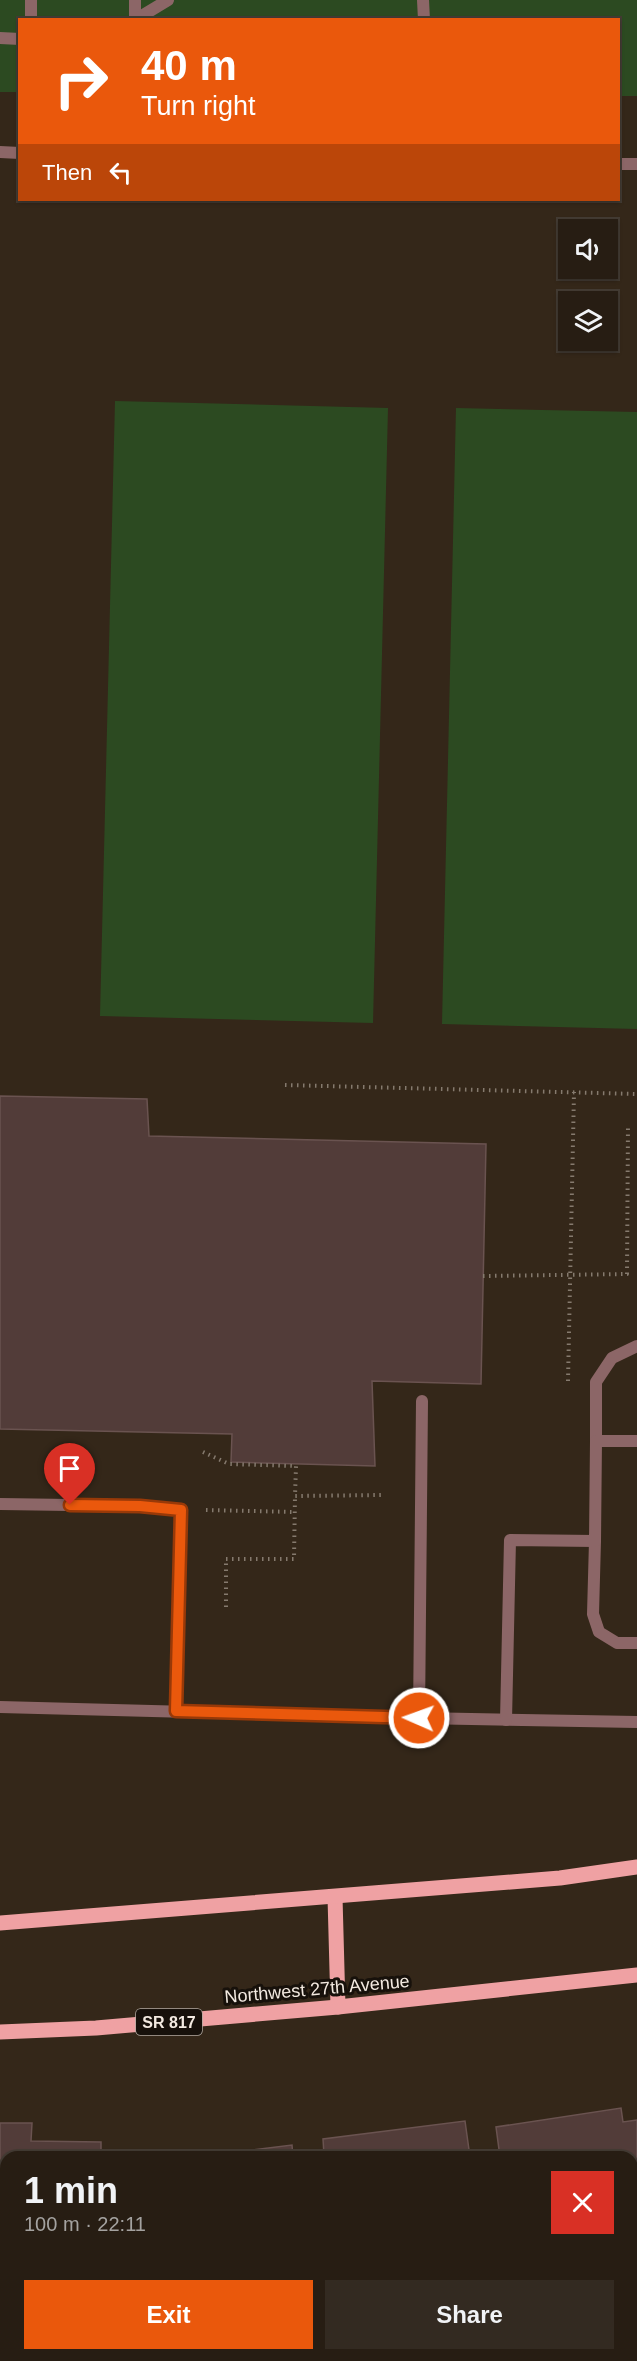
<!DOCTYPE html>
<meta charset="utf-8">
<style>
body{margin:0;font-family:Arial,sans-serif;background:#332a21;color:#f1f3f6;height:100vh;display:flex;flex-direction:column;font-size:22px;white-space:nowrap}
*{box-sizing:border-box;margin:0}
p{font-size:20px;color:#a4a2a0}
.icon{flex:none;width:33px;height:33px;fill:none;stroke:currentColor;stroke-width:2;stroke-linecap:round;stroke-linejoin:round}
.map{position:relative;flex:1;overflow:hidden}
.side{position:absolute;left:0px;top:2151px;width:638px;height:210px;display:flex;flex-direction:column;background:#271d13;border-radius:18px 18px 0 0;box-shadow:0 2px 4px #0004,0 0 0 2px #433b33}
.side>*{flex:none}
.hud{position:absolute;left:18px;top:18px;width:602px;height:183px;border-radius:0px;box-shadow:0 2px 4px #0004,0 0 0 2px #433b33;background:#ea580c;color:#fff;overflow:hidden}
.controls{position:absolute;left:558px;top:219px;display:grid;gap:12px}
.controls a{display:grid;place-items:center;width:60px;height:60px;border-radius:0px;background:#271d13;box-shadow:0 2px 4px #0004,0 0 0 2px #433b33;font-size:30px}
.pin{position:absolute;display:grid;place-items:center;width:51px;height:51px;color:#fff;margin:-62px -26px;border-radius:50% 50% 50% 0;rotate:-45deg;box-shadow:0 0 6px #0007}
.pin .icon{rotate:45deg}
.me{position:absolute;width:66px;margin:-33px;rotate:272deg;stroke-linejoin:round;filter:drop-shadow(0 0 4px #0008)}
.turn{display:flex;align-items:center;gap:21px;height:126px;padding:0 24px;font-size:27px}
.turn .icon{width:78px;height:78px;stroke-width:2.5}
.turn b{display:block;font-size:42px;line-height:51px}
.then{display:flex;align-items:center;height:57px;padding:0 24px;background:#0003;gap:12px;font-size:22px}
.round{display:grid;place-items:center;flex:none;width:63px;height:63px;border-radius:0px;background:#332a21}
.head{display:flex;align-items:center;justify-content:space-between;height:102px;padding:0 24px}
h1{font-size:36px;font-weight:800;line-height:45px}
.action{display:flex;gap:12px;margin-top:auto;padding:12px 24px}
.action a{flex:1;height:69px;border-radius:0px;background:#ea580c;color:#fff;font-size:24px;font-weight:800;line-height:69px;text-align:center}
.action a+a{background:#332a21;color:#f1f3f6}
.map>svg:first-child{display:block}
</style>
<div class="map">
<svg width="637" height="2361" viewBox="0 0 637 2361">
<rect width="100%" height="100%" fill="#342719"/>
<g fill="#2c4a21">
<polygon points="0,0 637,0 637,96 618,96 618,20 20,20 19,92 0,92"/>
<polygon points="115,401 388,408 373,1023 100,1016"/>
<polygon points="456,408 637,412 637,1029 442,1024"/>
</g>
<g fill="#523c39" stroke="#6a5350" stroke-width="1.5">
<polygon points="0,1096 147,1099 149,1136 486,1144 481,1384 372,1381 375,1466 231,1462 232,1434 0,1429"/>
<polygon points="621,2108 623,2122 637,2120 637,2173 632,2173 632,2157 500,2157 496,2127"/>
<polygon points="465,2121 470,2157 310,2157 324,2155 323,2139"/>
<polygon points="0,2123 32,2123 31,2141 101,2142 101,2157 6,2157 6,2213 0,2213"/>
<polygon points="292,2145 293,2157 196,2157"/>
<polygon points="632,2286 637,2286 637,2361 627,2361 627,2355 632,2355"/>
<polygon points="0,2351 6,2351 6,2355 44,2355 44,2361 0,2361"/>
<rect x="101" y="2355" width="63" height="6"/>
<rect x="197" y="2355" width="301" height="6"/>
</g>
<g fill="none" stroke-linecap="round" stroke-linejoin="round">
<g stroke="#857a6e" stroke-width="4" stroke-dasharray="1.5 4.5" stroke-linecap="butt">
<polyline points="285,1085 637,1094"/>
<polyline points="483,1276 627,1274 628,1125"/>
<polyline points="568,1381 574,1092"/>
<polyline points="203,1452 229,1464 296,1466 295,1496 384,1495"/>
<polyline points="206,1510 295,1512"/>
<polyline points="226,1607 226,1559 294,1559 295,1496"/>
</g>
<g stroke="#8c6667" stroke-width="12">
<polyline points="31,0 31,20"/>
<polyline points="135,0 135,19"/>
<polyline points="423,0 424,20"/>
<polyline points="135,20 168,0"/>
<polyline points="0,38 20,39"/>
<polyline points="596,1441 596,1382 612,1358 637,1346"/>
<polyline points="0,1504 140,1506 181,1510 176,1711"/>
<polyline points="595,1541 593,1614 599,1632 617,1643 637,1643"/>
<polyline points="0,1707 419,1718 422,1401"/>
<polyline points="419,1718 637,1722"/>
<polyline points="506,1720 510,1540 595,1541 596,1441 637,1441"/>
</g>
<g stroke="#8c6667" stroke-width="12">
<polyline points="0,152 20,153"/>
<polyline points="618,164 637,164"/>
<polyline points="632,2226 637,2226"/>
<polyline points="0,2295 6,2295"/>
<polyline points="563,2355 563,2361"/>
</g>
<g stroke="#efa1a3" stroke-width="15">
<polyline points="335,1897 338,2007"/>
<polyline points="0,1923 560,1878 637,1867"/>
<polyline points="0,2032 96,2028 338,2007 637,1975"/>
</g>
</g>
<g fill="none" stroke-linecap="round" stroke-linejoin="round">
<g stroke="#983908" stroke-width="15">
<polyline id="route" points="70,1505 140,1506 181,1510 176,1711 419,1718"/>
</g>
<use href="#route" stroke="#ea580c" stroke-width="10"/>
</g>
<g text-anchor="middle" stroke-width="6" stroke-linejoin="round" paint-order="stroke">
<rect fill="#17110b" stroke="#b1a9a1" stroke-width="1.5" x="136" y="2009" width="66" height="26" rx="4.5"/>
<g font-size="16" font-weight="bold" fill="#f3eae1">
<text x="169" y="2028">SR 817</text>
</g>
<g font-size="18" fill="#f3eae1" stroke="#17110b">
<text transform="translate(317 1989) rotate(-5)" y="6">Northwest 27th Avenue</text>
</g>
</g>
</svg>
<div class="controls">
<a><svg class="icon" aria-label="sound" viewBox="0 0 24 24"><path d="M4 9h4l5-4v14l-5-4H4zM17 9q2 3 0 6"/></svg></a>
<a><svg class="icon" aria-label="layers" viewBox="0 0 24 24"><path d="M12 4l9 5-9 5-9-5zM3 14l9 5 9-5"/></svg></a>
</div>
<div class="pin" style="left:70px;top:1505px;background:#d93025"><svg class="icon" aria-label="arrive" viewBox="0 0 24 24"><path d="M6 21V4h12l-3 4 3 4H6"/></svg></div>
<svg class="me" style="left:419px;top:1718px" viewBox="-20 -20 40 40"><circle r="17" fill="#ea580c" stroke="#fff" stroke-width="3"/><path d="M0-11L8 9 0 5-8 9z" fill="#fff"/></svg>
<div class="hud">
<div class="turn"><svg class="icon" aria-label="right" viewBox="0 0 24 24"><path d="M7 20v-9h11M14 6l5 5-5 5"/></svg><div><b>40 m</b>Turn right</div></div>
<div class="then">Then<svg class="icon" aria-label="left" viewBox="0 0 24 24"><path d="M17 20v-9H6M10 6l-5 5 5 5"/></svg></div>
</div>
<section class="side">
<div class="head"><div><h1>1 min</h1><p>100 m · 22:11</p></div><a class="round" style="background:#d93025;color:#fff"><svg class="icon" aria-label="close" viewBox="0 0 24 24"><path d="M6 6l12 12M18 6L6 18"/></svg></a></div>
<div class="action"><a>Exit</a><a>Share</a></div>
</section>
</div>
